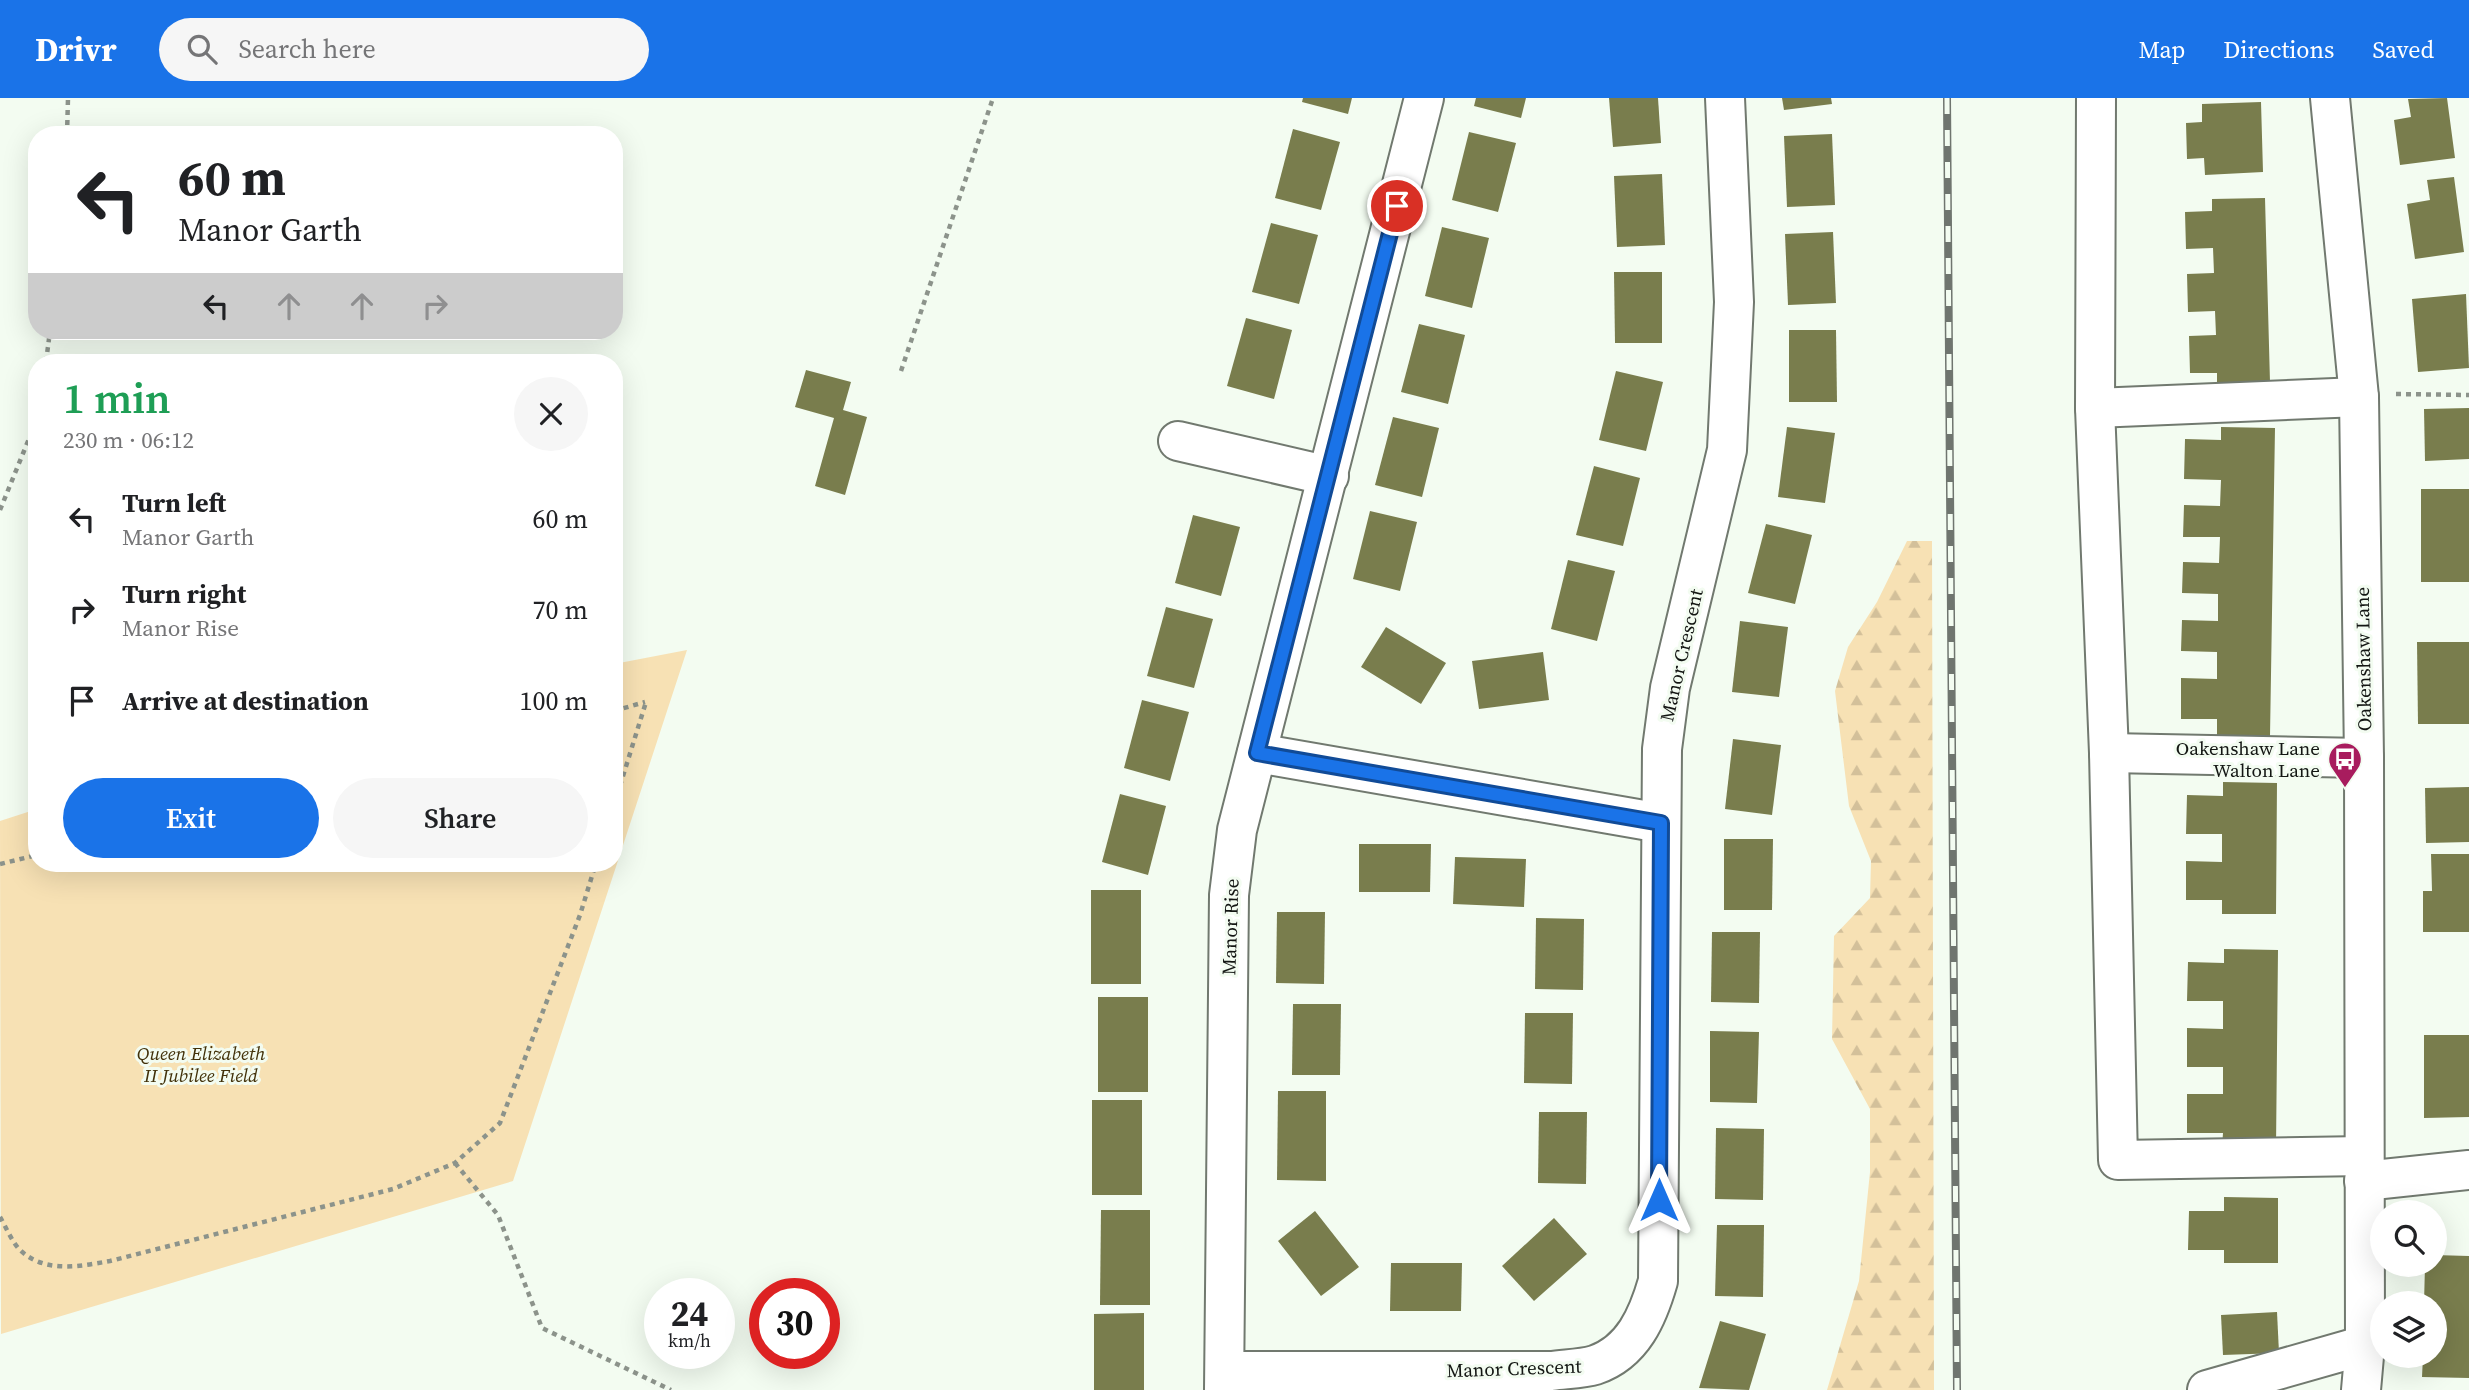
<!DOCTYPE html>
<meta charset="utf-8">
<style>
body{margin:0;font-family:"Source Serif 4",serif;background:#f6f6f6;color:#202124;height:100vh;display:flex;flex-direction:column;font-size:26px;white-space:nowrap}
*{box-sizing:border-box;margin:0}
p{font-size:23px;color:#757577}
.icon{flex:none;width:38px;height:38px;fill:none;stroke:currentColor;stroke-width:2;stroke-linecap:round;stroke-linejoin:round}
.map{position:relative;flex:1;overflow:hidden}
.panel{position:absolute;left:28px;top:256px;width:595px;height:518px;display:flex;flex-direction:column;background:#fff;border-radius:28px;box-shadow:0 7px 28px #0002}
.panel>*{flex:none}
.top-card{position:absolute;left:28px;top:28px;width:595px;height:214px;border-radius:28px;box-shadow:0 7px 28px #0002;background:#fff;color:#202124;overflow:hidden}
.fabs{position:absolute;left:2370px;top:1102px;display:grid;gap:14px}
.fabs a{display:grid;place-items:center;width:77px;height:77px;border-radius:50%;background:#fff;box-shadow:0 7px 28px #0002;font-size:35px}
.speed{position:absolute;left:644px;top:1180px;display:flex;gap:14px;font-size:35px;font-weight:700;text-align:center}
.speed>*{display:grid;place-content:center;width:91px;height:91px;border-radius:50%;background:#fff;box-shadow:0 7px 28px #0002;line-height:1}
.speed small{font-size:18px;font-weight:400}
.speed .limit{border:10px solid #d22;background:#fff;color:#111}
.pin{position:absolute;display:grid;place-items:center;width:60px;height:60px;color:#fff;margin:-30px;border:4px solid #fff;border-radius:50%;box-shadow:0 2px 7px #0007}
.me{position:absolute;width:77px;margin:-38px;rotate:0deg;stroke-linejoin:round;filter:drop-shadow(0 0 5px #0008)}
.turn{display:flex;align-items:center;gap:24px;height:147px;padding:0 35px;font-size:32px}
.turn .icon{width:91px;height:91px;stroke-width:2.5}
.turn b{display:block;font-size:49px;line-height:60px}
.lanes{display:flex;align-items:center;height:66px;padding:0 35px;background:#0003;justify-content:center;gap:35px;direction:ltr}
.lanes .off{opacity:.35}
.round{display:grid;place-items:center;flex:none;width:74px;height:74px;border-radius:37px;background:#f6f6f6}
.summary{display:flex;align-items:center;justify-content:space-between;height:119px;padding:0 35px}
h1{font-size:42px;font-weight:600;line-height:52px;color:#1e9e55}
.cta{display:flex;gap:14px;margin-top:auto;padding:14px 35px}
.cta a{flex:1;height:80px;border-radius:42px;background:#1a73e8;color:#fff;font-size:28px;font-weight:600;line-height:80px;text-align:center}
.cta a+a{background:#f6f6f6;color:#202124}
ul{padding:0;list-style:none}
li{display:flex;align-items:center;gap:21px;height:91px;padding:0 35px}
li div{flex:1}
li b{display:block;font-size:26px}
li em{font-style:normal}
header{display:flex;align-items:center;gap:42px;box-sizing:border-box;height:98px;padding:0 35px;background:#1a73e8;color:#fff}
header strong{font-size:33px}
nav{display:flex;gap:38px;margin-inline-start:auto;font-size:24px}
.search{width:490px;height:63px;background:#f6f6f6;display:flex;align-items:center;gap:18px;box-sizing:border-box;padding:0 24px;border-radius:38px;color:#757577;font-size:26px}
.map>svg:first-child{display:block}
</style>
<header>
<strong>Drivr</strong>
<div class="search"><svg class="icon" aria-label="search" viewBox="0 0 24 24"><circle cx="10" cy="10" r="6"/><path d="M15 15l6 6"/></svg>Search here</div>
<nav><a>Map</a><a>Directions</a><a>Saved</a></nav>
</header>
<div class="map">
<svg width="2469" height="1292" viewBox="0 0 2469 1292">
<defs>
<pattern id="forest-firs" width="22" height="20" patternUnits="userSpaceOnUse" patternTransform="scale(1.75)"><rect width="22" height="20" fill="#f7e1b4"/><path d="M5 1l3.5 6h-7zM16 11l3.5 6h-7z" fill="#d3c09a"/></pattern>
</defs>
<rect width="100%" height="100%" fill="#f3fcf1"/>
<polygon fill="#f7e1b4" points="687,552 513,1083 1,1236 0,723 37,711 37,765 614,765 614,566"/>
<polygon fill="url(#forest-firs)" points="1907,443 1932,443 1934,1292 1827,1292 1859,1183 1870,1074 1870,1011 1832,941 1834,838 1870,800 1871,763 1849,708 1835,593 1848,549 1877,504"/>
<g fill="#797d4d">
<polygon points="1303,0 1352,0 1348,16 1302,4"/>
<polygon points="1476,0 1526,0 1521,20 1474,8"/>
<polygon points="1609,0 1658,0 1661,45 1613,49"/>
<polygon points="1782,0 1831,0 1832,6 1784,12"/>
<polygon points="2447,0 2455,60 2400,67 2394,22 2411,19 2408,1"/>
<polygon points="2261,4 2263,74 2205,77 2204,60 2187,61 2186,25 2202,24 2202,6"/>
<polygon points="1293,31 1340,44 1321,112 1275,100"/>
<polygon points="1469,34 1516,45 1498,114 1452,102"/>
<polygon points="1832,36 1835,107 1787,109 1784,38"/>
<polygon points="1662,76 1665,147 1617,149 1614,78"/>
<polygon points="2454,79 2464,154 2415,161 2407,106 2430,102 2427,82"/>
<polygon points="2265,100 2270,284 2217,286 2217,275 2190,275 2189,238 2216,237 2215,213 2188,214 2187,176 2214,175 2213,150 2186,151 2185,114 2212,113 2212,101"/>
<polygon points="1271,125 1318,137 1299,206 1252,194"/>
<polygon points="1442,129 1489,140 1472,210 1425,198"/>
<polygon points="1833,134 1836,205 1788,207 1785,136"/>
<polygon points="1614,174 1662,174 1662,245 1615,245"/>
<polygon points="2466,196 2469,270 2418,274 2412,201"/>
<polygon points="1246,220 1292,232 1274,301 1227,288"/>
<polygon points="1419,226 1465,237 1448,306 1401,294"/>
<polygon points="1789,232 1836,232 1837,304 1789,304"/>
<polygon points="806,272 851,284 843,312 867,319 845,397 815,388 834,320 795,309"/>
<polygon points="1616,273 1663,284 1646,353 1599,342"/>
<polygon points="2469,310 2469,361 2425,363 2424,311"/>
<polygon points="1393,319 1439,330 1422,399 1375,387"/>
<polygon points="1787,329 1835,335 1825,405 1778,399"/>
<polygon points="2221,329 2275,330 2270,638 2217,637 2217,621 2181,621 2181,580 2217,581 2217,554 2181,553 2182,522 2218,523 2218,496 2182,495 2183,464 2219,465 2220,439 2183,439 2184,407 2220,408 2221,382 2184,381 2185,341 2221,342"/>
<polygon points="1594,368 1640,380 1623,448 1576,437"/>
<rect x="2421" y="391" width="48" height="93"/>
<polygon points="1370,413 1417,424 1400,493 1353,481"/>
<polygon points="1193,417 1240,429 1221,498 1175,485"/>
<polygon points="1766,426 1812,437 1795,506 1748,495"/>
<polygon points="1568,462 1615,473 1597,543 1551,531"/>
<polygon points="1166,509 1213,521 1194,590 1147,578"/>
<polygon points="1740,523 1788,529 1779,599 1732,594"/>
<polygon points="1386,529 1446,565 1421,606 1361,569"/>
<polygon points="2417,544 2469,544 2469,626 2418,626"/>
<polygon points="1543,554 1549,602 1479,611 1472,563"/>
<polygon points="1142,602 1189,614 1170,683 1124,670"/>
<polygon points="1733,641 1781,647 1772,717 1725,711"/>
<polygon points="2223,684 2277,685 2276,816 2222,816 2222,802 2186,802 2186,763 2222,764 2222,736 2186,736 2187,697 2223,698"/>
<polygon points="2469,689 2469,744 2426,745 2425,690"/>
<polygon points="1120,696 1166,708 1148,777 1102,764"/>
<polygon points="1724,741 1773,741 1772,812 1724,812"/>
<polygon points="1359,746 1431,746 1430,794 1359,794"/>
<polygon points="2431,756 2469,756 2469,834 2423,834 2423,793 2432,793"/>
<polygon points="1455,759 1526,761 1524,809 1453,806"/>
<rect x="1091" y="792" width="50" height="94"/>
<polygon points="1277,814 1325,814 1324,886 1276,885"/>
<polygon points="1536,820 1584,821 1583,892 1535,891"/>
<polygon points="1712,834 1760,834 1759,905 1711,904"/>
<polygon points="2224,851 2278,852 2276,1049 2222,1049 2223,1035 2187,1035 2187,996 2223,996 2223,969 2187,969 2187,930 2223,931 2223,903 2187,903 2188,864 2224,865"/>
<rect x="1098" y="899" width="50" height="95"/>
<polygon points="1293,906 1341,906 1340,977 1292,977"/>
<polygon points="1525,915 1573,915 1572,986 1524,985"/>
<polygon points="1710,933 1759,934 1757,1005 1710,1004"/>
<polygon points="2424,937 2469,937 2469,1019 2424,1020"/>
<polygon points="1278,993 1326,993 1326,1083 1277,1082"/>
<rect x="1092" y="1002" width="50" height="95"/>
<polygon points="1539,1014 1587,1014 1586,1086 1538,1085"/>
<polygon points="1716,1030 1764,1031 1763,1102 1715,1101"/>
<polygon points="2224,1099 2278,1100 2278,1165 2224,1165 2224,1152 2188,1152 2189,1113 2224,1113"/>
<polygon points="1101,1112 1150,1112 1150,1207 1100,1207"/>
<polygon points="1315,1113 1359,1169 1321,1198 1278,1143"/>
<polygon points="1554,1120 1587,1156 1534,1203 1502,1168"/>
<polygon points="1717,1127 1764,1127 1763,1199 1715,1198"/>
<polygon points="2434,1157 2469,1158 2469,1280 2422,1279 2423,1258 2434,1258 2434,1206 2424,1206 2425,1167 2434,1167"/>
<polygon points="1391,1165 1462,1165 1461,1213 1390,1213"/>
<polygon points="2277,1214 2279,1255 2223,1257 2221,1217"/>
<polygon points="1144,1215 1144,1292 1094,1292 1094,1216"/>
<polygon points="1720,1223 1766,1236 1749,1292 1699,1290"/>
</g>
<g fill="none" stroke-linecap="round" stroke-linejoin="round">
<g stroke="#71796f" stroke-width="42">
<g id="minor">
<polyline points="2096,0 2095,310 2109,655 2118,1062 2364,1058"/>
<polyline points="2330,0 2359,299 2364,660 2365,1247 2361,1292"/>
<polyline points="2095,310 2359,299"/>
<polyline points="1178,343 1329,378"/>
<polyline points="1257,655 1661,725"/>
<polyline points="2109,655 2364,660"/>
<polyline points="2364,1083 2469,1072"/>
<path d="M1225 1273H1551C1564 1271 1582 1271 1595 1267 1633 1254 1648 1218 1658 1183L1662 651 1670 590 1727 352 1734 204 1725 0"/>
<polyline points="1224,1292 1229,797 1237,732 1424,0"/>
<polyline points="2207,1292 2365,1247"/>
</g>
</g>
<g stroke="#8c938b" stroke-width="4.5" stroke-dasharray="5 5" stroke-linecap="butt">
<polyline points="67,37 68,0"/>
<polyline points="46,264 50,233"/>
<polyline points="901,273 993,0"/>
<polyline points="2396,296 2469,297"/>
<polyline points="0,412 37,321"/>
<polyline points="614,613 645,604"/>
<polyline points="614,707 646,604"/>
<polyline points="0,766 37,757"/>
<polyline points="455,1065 498,1117 542,1230 671,1292"/>
<path d="M0 1119C6 1129 12 1144 20 1152 45 1176 81 1168 110 1163L393 1091 455 1065 500 1025 580 817 596 765"/>
</g>
<use href="#minor" stroke="#fff" stroke-width="38"/>
<g stroke="#6f756f" stroke-width="8">
<polyline id="rail" points="1947,0 1957,1292"/>
</g>
<use href="#rail" stroke="#f3fcf1" stroke-width="5" stroke-dasharray="16" stroke-linecap="butt"/>
</g>
<g fill="none" stroke-linecap="round" stroke-linejoin="round">
<g stroke="#114b97" stroke-width="18">
<polyline id="route" points="1397,108 1257,655 1661,725 1659,1102"/>
</g>
<use href="#route" stroke="#1a73e8" stroke-width="12"/>
</g>
<defs>
<g id="bus-pin" transform="scale(1.75)"><path d="M0 17L-7.5 6A9.5 9.5 0 1 1 7.5 6Z" fill="#a81c5e" stroke="#f3fcf1"/><path d="M-5-6H5V4H4V6H2V4H-2V6H-4V4H-5ZM-3.5-4V0h7V-4ZM-3.5 1.2v1.5H-2V1.2ZM2 1.2v1.5H3.5V1.2Z" fill="#fff"/></g>
</defs>
<g fill-rule="evenodd">
<use href="#bus-pin" x="2345" y="661"/>
</g>
<g text-anchor="middle" stroke-width="6" stroke-linejoin="round" paint-order="stroke">
<g font-size="19" fill="#131613" stroke="#f3fcf1">
<text transform="translate(1681 557) rotate(-77)" y="7">Manor Crescent</text>
<text transform="translate(2363 561) rotate(-91)" y="7">Oakenshaw Lane</text>
<text transform="translate(1230 829) rotate(-88)" y="7">Manor Rise</text>
<text transform="translate(1514 1270) rotate(-2)" y="7">Manor Crescent</text>
</g>
<g font-size="19" fill="#131613" stroke="#f3fcf1" text-anchor="end">
<text x="2320" y="657">Oakenshaw Lane<tspan x="2320" dy="22">Walton Lane</tspan></text>
</g>
<g font-size="19" font-style="italic" fill="#423109" stroke="#f3fcf1">
<text x="201" y="962">Queen Elizabeth<tspan x="201" dy="22">II Jubilee Field</tspan></text>
</g>
</g>
</svg>
<div class="fabs">
<a><svg class="icon" aria-label="search" viewBox="0 0 24 24"><circle cx="10" cy="10" r="6"/><path d="M15 15l6 6"/></svg></a>
<a><svg class="icon" aria-label="layers" viewBox="0 0 24 24"><path d="M12 4l9 5-9 5-9-5zM3 14l9 5 9-5"/></svg></a>
</div>
<div class="speed"><div>24<small>km/h</small></div><div class="limit">30</div></div>
<div class="pin" style="left:1397px;top:108px;background:#d93025"><svg class="icon" aria-label="arrive" viewBox="0 0 24 24"><path d="M6 21V4h12l-3 4 3 4H6"/></svg></div>
<svg class="me" style="left:1659px;top:1102px" viewBox="-20 -20 40 40"><path d="M0-17L14 15 0 8-14 15z" fill="#1a73e8" stroke="#fff" stroke-width="4"/></svg>
<div class="top-card">
<div class="turn"><svg class="icon" aria-label="left" viewBox="0 0 24 24"><path d="M17 20v-9H6M10 6l-5 5 5 5"/></svg><div><b>60 m</b>Manor Garth</div></div>
<div class="lanes"><svg class="icon" aria-label="left" viewBox="0 0 24 24"><path d="M17 20v-9H6M10 6l-5 5 5 5"/></svg><svg class="icon off" aria-label="ahead" viewBox="0 0 24 24"><path d="M12 20V5M6 11l6-6 6 6"/></svg><svg class="icon off" aria-label="ahead" viewBox="0 0 24 24"><path d="M12 20V5M6 11l6-6 6 6"/></svg><svg class="icon off" aria-label="right" viewBox="0 0 24 24"><path d="M7 20v-9h11M14 6l5 5-5 5"/></svg></div>
</div>
<section class="panel">
<div class="summary"><div><h1>1 min</h1><p>230 m · 06:12</p></div><a class="round"><svg class="icon" aria-label="close" viewBox="0 0 24 24"><path d="M6 6l12 12M18 6L6 18"/></svg></a></div>
<ul>
<li><svg class="icon" aria-label="left" viewBox="0 0 24 24"><path d="M17 20v-9H6M10 6l-5 5 5 5"/></svg><div><b>Turn left</b><p>Manor Garth</p></div><em>60 m</em></li>
<li><svg class="icon" aria-label="right" viewBox="0 0 24 24"><path d="M7 20v-9h11M14 6l5 5-5 5"/></svg><div><b>Turn right</b><p>Manor Rise</p></div><em>70 m</em></li>
<li><svg class="icon" aria-label="arrive" viewBox="0 0 24 24"><path d="M6 21V4h12l-3 4 3 4H6"/></svg><div><b>Arrive at destination</b></div><em>100 m</em></li>
</ul>
<div class="cta"><a>Exit</a><a>Share</a></div>
</section>
</div>
